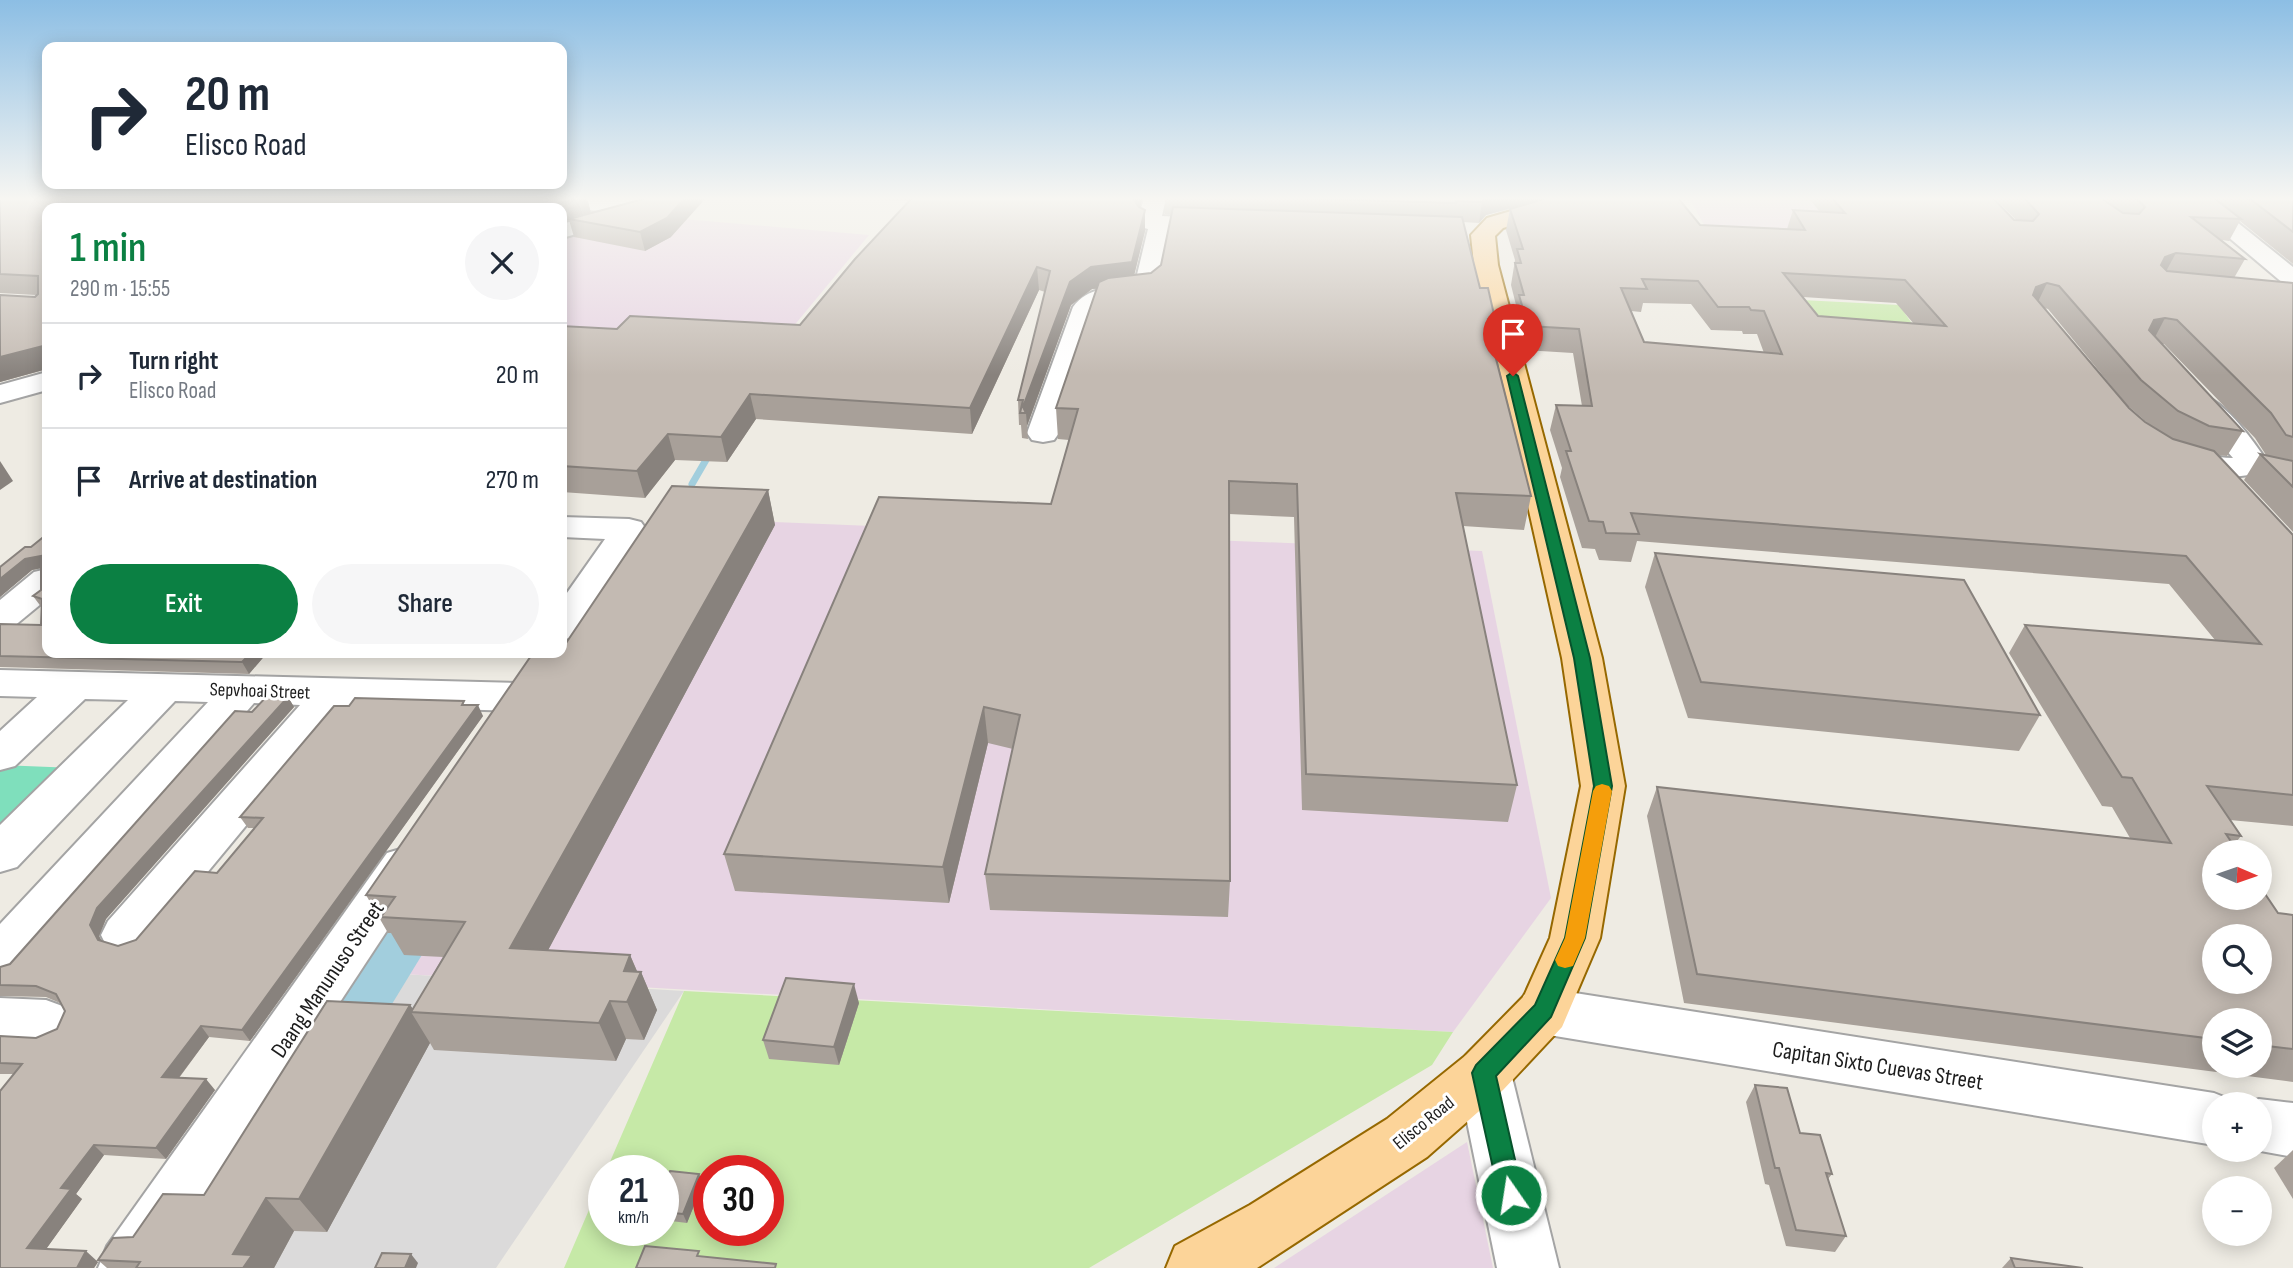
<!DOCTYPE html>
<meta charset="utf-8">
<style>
body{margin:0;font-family:"Sofia Sans Condensed",sans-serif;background:#f6f6f7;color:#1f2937;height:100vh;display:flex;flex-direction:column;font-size:26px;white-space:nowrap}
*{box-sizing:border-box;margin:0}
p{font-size:23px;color:#747a83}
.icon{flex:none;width:38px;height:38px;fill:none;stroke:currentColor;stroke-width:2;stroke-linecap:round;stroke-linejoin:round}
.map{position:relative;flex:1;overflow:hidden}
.details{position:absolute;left:42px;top:203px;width:525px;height:455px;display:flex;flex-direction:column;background:#fff;border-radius:14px;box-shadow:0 4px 18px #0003}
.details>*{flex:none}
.hud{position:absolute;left:42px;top:42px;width:525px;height:147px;border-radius:14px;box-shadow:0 4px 18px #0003;background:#fff;color:#1f2937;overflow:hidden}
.needle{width:46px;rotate:92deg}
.tools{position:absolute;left:2202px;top:840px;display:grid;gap:14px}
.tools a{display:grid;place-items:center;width:70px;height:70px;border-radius:50%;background:#fff;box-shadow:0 4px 18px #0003;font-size:35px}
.speed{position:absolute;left:588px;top:1155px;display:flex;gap:14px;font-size:35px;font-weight:700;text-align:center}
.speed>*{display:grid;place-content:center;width:91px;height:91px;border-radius:50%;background:#fff;box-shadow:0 4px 18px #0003;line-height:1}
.speed small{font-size:18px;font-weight:400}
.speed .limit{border:10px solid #d22;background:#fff;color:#111}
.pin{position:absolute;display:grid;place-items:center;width:60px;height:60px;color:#fff;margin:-72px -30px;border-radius:50% 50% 50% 0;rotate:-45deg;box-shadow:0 0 7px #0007}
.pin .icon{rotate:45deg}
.me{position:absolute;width:77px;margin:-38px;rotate:347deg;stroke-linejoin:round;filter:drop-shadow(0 0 5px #0008)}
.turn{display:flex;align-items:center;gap:24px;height:147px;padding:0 28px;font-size:32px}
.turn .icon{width:91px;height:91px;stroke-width:2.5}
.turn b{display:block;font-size:49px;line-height:60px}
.round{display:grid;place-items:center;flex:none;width:74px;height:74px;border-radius:37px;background:#f6f6f7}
.summary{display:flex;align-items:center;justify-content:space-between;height:119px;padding:0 28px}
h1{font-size:42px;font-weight:600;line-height:52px;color:#0b8043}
.cta{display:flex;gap:14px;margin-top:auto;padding:14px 28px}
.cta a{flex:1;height:80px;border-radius:42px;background:#0b8043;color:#fff;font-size:28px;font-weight:600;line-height:80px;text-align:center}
.cta a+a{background:#f6f6f7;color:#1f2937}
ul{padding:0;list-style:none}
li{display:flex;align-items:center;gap:21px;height:105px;padding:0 28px;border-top:2px solid #e0e1e3}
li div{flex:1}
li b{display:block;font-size:26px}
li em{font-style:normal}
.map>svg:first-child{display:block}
</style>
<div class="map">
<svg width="2293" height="1268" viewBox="0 0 2293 1268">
<rect width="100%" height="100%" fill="#eeebe3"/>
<polygon fill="#dbdada" points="385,973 684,991 496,1268 190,1268"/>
<g fill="#e7d4e3">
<polygon points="1689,198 1846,198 1900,263 1716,246"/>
<polygon points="660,217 869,235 778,345 562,337 562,239 568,234"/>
<polygon points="675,518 1482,551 1551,898 1453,1032 385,973"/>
<polygon points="1467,1142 1493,1268 1274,1268"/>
</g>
<g fill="#c6e9a7" fill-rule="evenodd">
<polygon points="1782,299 1899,305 1996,443 1808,338"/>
<path d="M684 991 1453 1032 1432 1065 1089 1268H564L604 1175V1230H663V1171H606ZM709 1171H768V1230H709Z"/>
</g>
<polygon fill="#7fdfbc" points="0,765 75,768 0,843"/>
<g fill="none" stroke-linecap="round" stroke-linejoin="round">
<polyline stroke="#a2cedd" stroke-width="7" points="692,484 710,453"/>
<polygon fill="#a2cedd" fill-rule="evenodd" points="434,862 456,869 464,886 345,1081 321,1090 297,1081 286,1059 297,1037 412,869"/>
<g stroke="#a4a4a4" stroke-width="4">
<g id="minor">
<polygon points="530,198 691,198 688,203 562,238 562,224 608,211 530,208 525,203"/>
<path d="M1144 198H1166L1162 216 1223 219 1231 221 1235 226 1231 231 1223 233 1171 231 1159 291 1151 299 1108 304 1098 309 1059 433 1054 440 1043 442 1032 440 1027 433 1073 307C1087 287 1112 287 1134 287L1148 229 1141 227 1137 222Z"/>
<polygon points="2182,198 2207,198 2293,267 2293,287 2284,284"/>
<polygon points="47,372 47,390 0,403 0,385"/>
<path d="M2201 395C2226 401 2256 444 2270 466L2265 473 2225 478 2166 466 2161 459 2166 452C2187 447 2211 458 2233 458L2186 404 2190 398Z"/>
<polygon points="562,517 629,519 641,522 646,529 576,636 562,640 562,600 605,539 562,537"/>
<polygon points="47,569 47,599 13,627 0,631 0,600 34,572"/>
<polygon points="0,670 520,683 534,687 540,697 534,707 520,711 345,706 144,949 126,955 108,949 101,935 108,921 300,705 254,703 18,973 0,979 0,924 208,702 175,701 17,867 0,872 0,825 128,700 85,699 15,766 0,770 0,731 37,697 0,696"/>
<polygon points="404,848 421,853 428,866 421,879 165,1268 98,1268 107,1246 387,853"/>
<polygon points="1543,988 2214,1093 2234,1101 2236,1104 2214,1104 2214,1145 1543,1034 1524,1027 1517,1011 1524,995"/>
<polygon points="0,998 46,1000 65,1007 72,1023 65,1039 46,1046 0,1044"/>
<polygon points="1484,1048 1503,1056 1511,1073 1559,1268 1497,1268 1457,1073 1465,1056"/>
<polygon points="2259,1099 2293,1103 2293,1157 2255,1150 2259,1150 2259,1104 2244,1104"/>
</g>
</g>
<g stroke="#966800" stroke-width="4">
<polygon id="major" points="1556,198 1590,198 1587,203 1503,228 1495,236 1498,265 1602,658 1625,786 1600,938 1562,1027 1503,1090 1427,1157 1257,1268 1166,1268 1175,1246 1250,1205 1387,1119 1465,1056 1524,996 1550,938 1581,786 1562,658 1474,265 1471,235 1487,218"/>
</g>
<use href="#minor" fill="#fff" fill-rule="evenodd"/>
<use href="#major" fill="#fcd499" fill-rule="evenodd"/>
</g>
<g fill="#a8a099" fill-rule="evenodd">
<polygon points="0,198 587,198 591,213 671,237 645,251 574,237 569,220 47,208 47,369 0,382 0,295 35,297 36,295 0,293"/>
<path d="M835 198H1143L1139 208 1145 210V231L1134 275 1151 273 1161 265 1172 215 1165 214V198H1678L1700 225 1787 229 1793 210 1819 211 1809 198H1993L2014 220H2016L1995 198H2101L2112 205 2105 198H2293V264L2240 221 2229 241 2222 240 2245 259 2234 278 2293 283V532L2244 480 2260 454 2266 455 2255 438 2164 344H2162L2243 431 2227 456 2218 455 2293 535V826L2230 820 2241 836 2233 846 2278 913 2293 915V1082L1684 1003 1647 816 1657 787 2130 838 2112 807 2102 806 2009 653 2025 625 2215 640 2169 584 1637 541 1631 562 1599 560 1595 549 1582 548 1560 477 1562 468 1550 430 1556 405 1582 406 1573 353 1523 350 1515 318 1517 309 1511 285 1515 260 1506 230 1510 209 1486 215 1479 223 1463 222 1480 288 1495 319 1492 339 1531 496 1524 530 1463 526 1517 785 1508 822 1302 810 1294 517 1229 514 1230 881 1228 917 990 910 985 874 1013 749 988 743 949 903 735 891 724 854 1051 504 1069 440 1058 439 1056 408 1097 289H1092L1071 305 1027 426 1028 439 1022 438 1021 425H1019L1018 400 1045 292 1039 290 972 434 756 419 727 462 675 460 645 498 562 492V326L617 329 800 325 909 201ZM1803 297 1896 303 1914 324 1818 316ZM1643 303 1691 304 1711 330 1742 331 1743 334H1757L1764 353 1644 342 1631 311 1641 312ZM2044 308 2048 309 2127 405 2151 426 2129 408ZM2214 1020H2259V1066H2214Z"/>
<polygon points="768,490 775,525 548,950 630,955 637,971 641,972 657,1010 644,1040 626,1039 616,1061 434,1050 430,1043 327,1232 294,1231 274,1268 107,1268 98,1260 133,1237 204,1195 410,1005 413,1009 443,957 404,955 391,933 388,933 366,895 562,653"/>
<polygon points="47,534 47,653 267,653 249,674 0,667 0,624 41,625 42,608 33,596 41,590 41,568 32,570 0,597 0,567 31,547"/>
<polygon points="1655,553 2040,715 2019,751 1688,718 1645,587"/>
<polygon points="288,697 294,707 106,919 99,936 102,942 118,946 136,940 217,873 254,828 248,828 240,817 349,706 466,705 483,716 250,1041 209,1037 179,1078 215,1090 166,1159 104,1155 76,1194 82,1199 46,1249 98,1262 94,1268 0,1268 14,1074 0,1074 0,1036 36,1038 57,1029 65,1011 60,1003 46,997 0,996 0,967 10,964 252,712"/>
<polygon points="859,1003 839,1065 769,1059 763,1040"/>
<polygon points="1755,1085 1832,1174 1828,1179 1846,1236 1835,1252 1786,1246 1769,1185 1765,1184 1746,1102"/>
<polygon points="2293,1150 2293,1199 2274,1168"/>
<polygon points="703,1183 687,1223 663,1220 663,1189"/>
<polygon points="2011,1258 2083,1268 2002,1268"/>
</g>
<g fill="#88827d">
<polygon points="577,198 587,198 591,213 569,219 569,220 562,222 562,208 554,208 555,204"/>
<polygon points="685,198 706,198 671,237 645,251 640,232"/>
<polygon points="1135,198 1143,198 1134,221 1134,200"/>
<polygon points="1486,198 1547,198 1486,215 1479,223 1482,202"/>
<polygon points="1145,210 1145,231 1132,284 1092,289 1071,305 1027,426 1026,413 1023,407 1070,282"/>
<polygon points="2176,253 2164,275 2153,279 2165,257"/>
<polygon points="1037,267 1039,290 972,434 970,408"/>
<polygon points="2047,283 2036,306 2026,310 2036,287"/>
<polygon points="2165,318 2153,341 2141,343 2154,320"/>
<polygon points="47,345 47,369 0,382 0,357"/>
<polygon points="750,394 756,419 727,462 721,437"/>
<polygon points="668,434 675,460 645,498 637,471"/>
<polygon points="0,461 13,481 0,490"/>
<polygon points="768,490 775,525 529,986 510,948"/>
<polygon points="41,556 47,567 32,570 0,597 0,579 25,559"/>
<polygon points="251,653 267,653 249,674 242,662"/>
<polygon points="288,697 294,707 106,919 99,936 107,951 98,940 90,925 97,908"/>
<polygon points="478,705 483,716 250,1041 242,1030"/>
<polygon points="984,707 988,743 949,903 943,867"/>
<polygon points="630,955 639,976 641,972 657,1010 644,1040 627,1002 624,971"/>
<polygon points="854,984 859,1003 839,1065 834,1047"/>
<polygon points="610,1001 626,1039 616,1061 599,1023"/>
<polygon points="410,1005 415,1012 411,1012 430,1043 327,1232 299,1199"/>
<polygon points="201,1026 209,1037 171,1088 162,1077"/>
<polygon points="206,1079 215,1090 166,1159 156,1148"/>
<polygon points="94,1145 104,1155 76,1194 82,1199 39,1259 27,1248 61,1188"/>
<polygon points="699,1174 703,1183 687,1223 683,1214"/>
<polygon points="266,1198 294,1231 274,1268 243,1268 233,1254"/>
<polygon points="86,1251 98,1262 94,1268 77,1268"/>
<polygon points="411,1254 418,1263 416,1268 405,1268"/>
</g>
<g fill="#c3bab2" stroke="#88827d" stroke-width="2" fill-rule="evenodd">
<polygon points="0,198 577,198 555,204 554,208 47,208 47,345 0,357 0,295 35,297 38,294 38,276 0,274"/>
<polygon points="647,198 685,198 667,218 640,232 569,219"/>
<polygon points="912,198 1135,198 1134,200 1139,207 1145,210 1132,262 1091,267 1070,282 1023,407 1026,413 1020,413 1023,400 1018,400 1050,271 1037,267 970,408 750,394 721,437 668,434 637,471 562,466 562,326 617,329 630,316 800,325 855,259"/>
<polygon points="1293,198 1486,198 1482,202 1456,201 1456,203"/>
<path d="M1547 198H1678L1700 225 1805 230 1793 210 1845 213 1832 198H1993L2014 220 2033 221 2039 214 2024 198H2101L2123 213 2139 214 2145 207 2136 198H2214L2241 219 2191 217 2245 259 2176 253 2165 257 2161 265 2167 271 2293 283V437L2286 435 2271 413 2177 320 2165 318 2154 320 2149 330 2243 431 2209 426 2178 411 2141 380 2059 286 2047 283 2036 287 2033 295 2129 408 2145 422 2173 439 2214 451 2293 535V795L2207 786 2241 836 2226 834 2238 852H2214V898H2259V885L2278 913 2293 915V1049L2259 1045V1020H2214V1039L1697 974 1657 787 2171 843 2132 778 2122 777 2025 625 2261 644 2186 556 1631 513 1639 534 1606 533 1603 522 1589 521 1566 451H1571L1556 405 1592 406 1579 329 1528 326 1519 295H1524L1515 263H1521L1517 249H1523L1510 209ZM1783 273 1905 280 1946 326 1818 316ZM1642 279 1698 281 1718 307H1749L1751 310 1764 311 1782 354 1644 342 1621 288 1647 289ZM2214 936H2259V982H2214Z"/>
<polygon points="2249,198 2293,198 2293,232"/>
<polygon points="1173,207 1462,217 1480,288 1488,288 1495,319 1488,319 1493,347 1531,496 1456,493 1517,785 1306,774 1297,484 1229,481 1230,881 985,874 1020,715 984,707 943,867 724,854 879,497 1051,504 1078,409 1056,408 1099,282 1108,278 1151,273 1161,265"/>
<polygon points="2260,454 2293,461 2293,487"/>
<polygon points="672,486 768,490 510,948 630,955 624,971 641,972 627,1002 610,1001 599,1023 411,1012 465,922 381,917 395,897 366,895 533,653 562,653 562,649"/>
<polygon points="47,534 47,653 251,653 242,662 0,656 0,624 41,625 42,599 33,596 41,590 41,556 25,559 0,579 0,567 25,547 31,547"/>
<polygon points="1655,553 1964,580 2040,715 1701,682"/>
<polygon points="267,696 288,697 97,908 90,925 98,940 118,946 136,940 195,871 217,873 263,818 240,817 334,706 349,706 355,698 464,701 462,705 478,705 242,1030 201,1026 162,1077 206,1079 156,1148 94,1145 61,1188 71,1189 27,1248 86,1251 77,1268 0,1268 0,1091 22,1064 0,1063 0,1036 36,1038 57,1029 65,1011 56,994 36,986 0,985 0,967 10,964 235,711 252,712"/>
<polygon points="786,978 854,984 834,1047 763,1040"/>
<polygon points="327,1001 410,1005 299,1199 266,1198 233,1254 252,1255 243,1268 136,1268 140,1262 98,1260 113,1238 133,1237 163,1194 204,1195"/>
<polygon points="1755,1085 1787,1088 1800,1133 1820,1135 1832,1174 1826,1173 1846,1236 1796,1230 1779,1168 1775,1168"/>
<polygon points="670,1171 699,1174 683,1214 663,1212 663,1189"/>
<polygon points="645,1246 699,1251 697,1256 776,1264 775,1268 636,1268"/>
<polygon points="382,1253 411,1254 405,1268 375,1268"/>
<polygon points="2011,1258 2083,1268 2015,1268"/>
</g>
<linearGradient id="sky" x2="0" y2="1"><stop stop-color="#8cbee4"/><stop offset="0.53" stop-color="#f7f6f2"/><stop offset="1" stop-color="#f7f6f2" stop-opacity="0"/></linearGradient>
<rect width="2293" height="375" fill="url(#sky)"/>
<polygon fill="#0b8043" stroke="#07532c" stroke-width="2" points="1513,372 1518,376 1590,658 1612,786 1585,938 1551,1017 1496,1076 1523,1195 1520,1203 1511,1207 1502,1203 1499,1195 1472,1073 1476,1065 1535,1005 1565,938 1594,786 1574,658 1507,376"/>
<polygon fill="#f59e0b" points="1602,784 1609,786 1612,791 1585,938 1573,966 1565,968 1558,966 1555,960 1565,938 1593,791 1596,786"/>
<g text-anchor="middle" stroke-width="6" stroke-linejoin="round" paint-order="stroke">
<g font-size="19" fill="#1d1d1d" stroke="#fff">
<text transform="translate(260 690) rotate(2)" y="7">Sepvhoai Street</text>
<text transform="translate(1423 1122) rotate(-39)" y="7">Elisco Road</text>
</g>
<g font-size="23" fill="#1d1d1d" stroke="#fff">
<text transform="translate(327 979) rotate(-56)" y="8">Daang Manunuso Street</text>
<text transform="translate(1878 1065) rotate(9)" y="8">Capitan Sixto Cuevas Street</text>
</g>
</g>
</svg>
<div class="tools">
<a><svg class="needle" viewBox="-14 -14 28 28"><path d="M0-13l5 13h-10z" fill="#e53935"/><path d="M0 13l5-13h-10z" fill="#747a83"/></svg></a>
<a><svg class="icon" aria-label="search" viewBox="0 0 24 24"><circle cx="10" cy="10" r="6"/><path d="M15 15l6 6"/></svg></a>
<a><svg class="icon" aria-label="layers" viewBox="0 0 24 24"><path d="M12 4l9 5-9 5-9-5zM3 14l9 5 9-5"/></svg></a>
<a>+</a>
<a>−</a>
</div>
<div class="speed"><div>21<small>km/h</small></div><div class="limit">30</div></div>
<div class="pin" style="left:1513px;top:376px;background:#d93025"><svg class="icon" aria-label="arrive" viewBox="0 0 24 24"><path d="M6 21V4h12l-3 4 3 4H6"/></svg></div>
<svg class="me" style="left:1511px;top:1195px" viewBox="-20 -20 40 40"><circle r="17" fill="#0b8043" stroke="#fff" stroke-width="3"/><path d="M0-11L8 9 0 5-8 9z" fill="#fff"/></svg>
<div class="hud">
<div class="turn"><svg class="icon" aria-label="right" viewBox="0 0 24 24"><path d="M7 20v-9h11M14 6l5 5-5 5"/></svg><div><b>20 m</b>Elisco Road</div></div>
</div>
<section class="details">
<div class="summary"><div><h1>1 min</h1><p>290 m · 15:55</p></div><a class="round"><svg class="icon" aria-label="close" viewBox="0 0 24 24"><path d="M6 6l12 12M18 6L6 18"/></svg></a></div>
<ul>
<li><svg class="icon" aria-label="right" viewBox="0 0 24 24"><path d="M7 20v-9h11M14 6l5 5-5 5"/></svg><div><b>Turn right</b><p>Elisco Road</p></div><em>20 m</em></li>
<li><svg class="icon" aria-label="arrive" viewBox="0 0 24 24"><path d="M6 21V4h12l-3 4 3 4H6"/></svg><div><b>Arrive at destination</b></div><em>270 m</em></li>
</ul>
<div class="cta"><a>Exit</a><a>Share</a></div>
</section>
</div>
